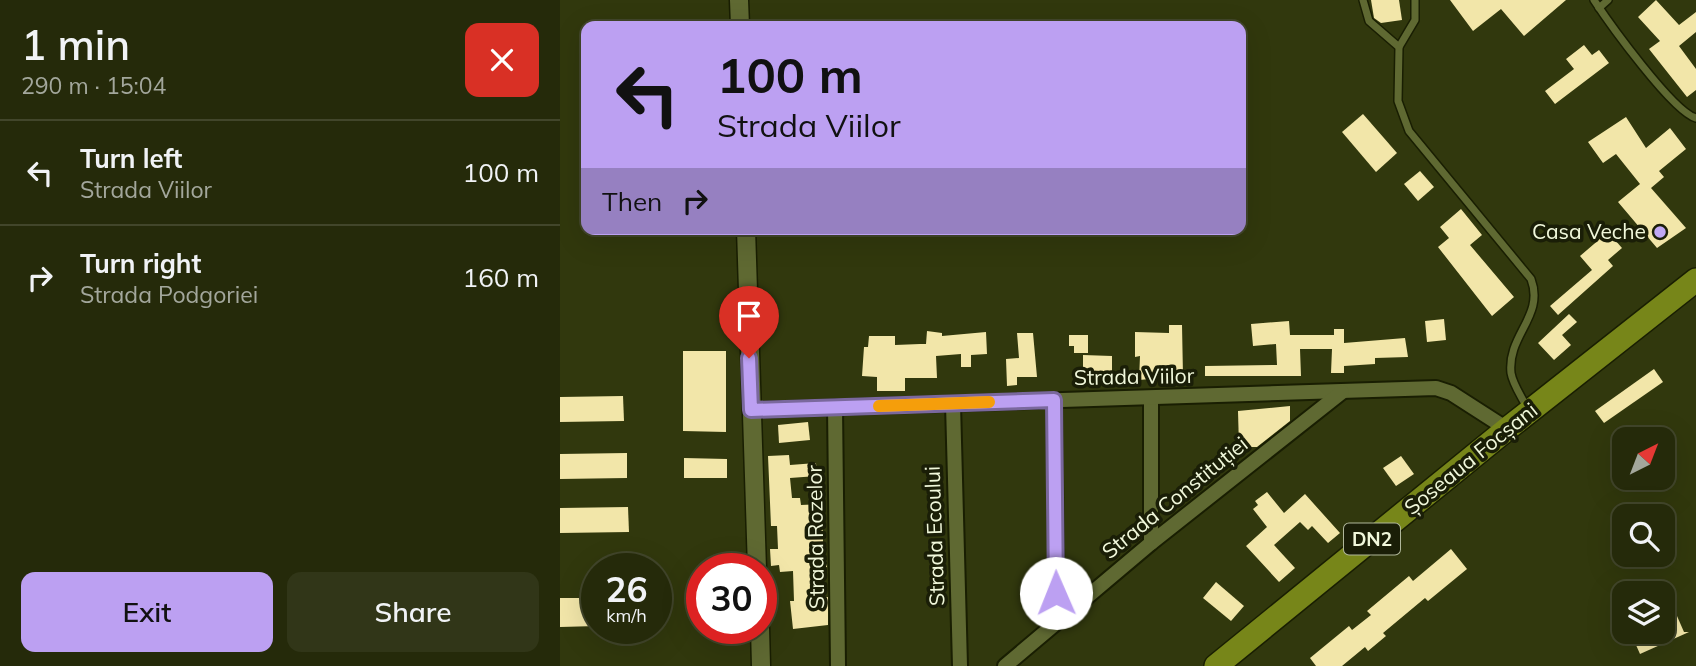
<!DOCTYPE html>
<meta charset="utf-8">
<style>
body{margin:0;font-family:Mulish,sans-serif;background:#313618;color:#f1f3f6;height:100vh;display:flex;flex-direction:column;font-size:26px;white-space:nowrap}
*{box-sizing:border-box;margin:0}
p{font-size:23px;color:#a3a79c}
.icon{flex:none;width:38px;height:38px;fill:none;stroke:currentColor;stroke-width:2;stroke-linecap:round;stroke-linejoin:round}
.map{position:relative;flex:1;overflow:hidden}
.drawer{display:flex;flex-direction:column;background:#252a0a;width:560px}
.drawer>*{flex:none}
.hud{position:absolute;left:21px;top:21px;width:665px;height:214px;border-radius:14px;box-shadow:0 7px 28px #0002,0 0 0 2px #42462b;background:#bca0f2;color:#111;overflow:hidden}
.needle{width:46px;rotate:42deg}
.buttons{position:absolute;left:1052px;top:427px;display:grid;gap:14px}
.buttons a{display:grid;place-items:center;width:63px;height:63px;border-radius:14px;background:#252a0a;box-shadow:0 7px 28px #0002,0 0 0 2px #42462b;font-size:35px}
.speed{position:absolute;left:21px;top:553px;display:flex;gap:14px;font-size:35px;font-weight:700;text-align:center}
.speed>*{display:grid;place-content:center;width:91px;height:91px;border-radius:50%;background:#252a0a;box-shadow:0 7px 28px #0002,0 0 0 2px #42462b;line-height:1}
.speed small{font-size:18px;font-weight:400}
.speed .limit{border:10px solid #d22;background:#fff;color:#111}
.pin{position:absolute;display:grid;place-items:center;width:60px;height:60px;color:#fff;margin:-72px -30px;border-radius:50% 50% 50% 0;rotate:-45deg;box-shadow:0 0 7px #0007}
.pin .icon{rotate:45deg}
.me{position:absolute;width:77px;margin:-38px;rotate:359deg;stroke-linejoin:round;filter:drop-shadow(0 0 5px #0008)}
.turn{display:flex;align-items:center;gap:24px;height:147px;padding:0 21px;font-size:32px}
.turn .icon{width:91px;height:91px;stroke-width:2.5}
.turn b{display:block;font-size:49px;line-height:60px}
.then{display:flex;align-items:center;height:66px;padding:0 21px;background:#0003;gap:14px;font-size:26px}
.round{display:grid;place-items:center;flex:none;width:74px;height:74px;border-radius:14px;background:#313618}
.headline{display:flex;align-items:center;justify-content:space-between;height:119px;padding:0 21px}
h1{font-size:42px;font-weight:600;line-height:52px}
.action{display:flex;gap:14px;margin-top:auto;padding:14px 21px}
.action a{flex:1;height:80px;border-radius:14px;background:#bca0f2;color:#111;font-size:28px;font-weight:600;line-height:80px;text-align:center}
.action a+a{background:#313618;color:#f1f3f6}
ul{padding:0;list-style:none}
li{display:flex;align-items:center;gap:21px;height:105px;padding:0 21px;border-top:2px solid #42462b}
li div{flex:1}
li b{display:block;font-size:26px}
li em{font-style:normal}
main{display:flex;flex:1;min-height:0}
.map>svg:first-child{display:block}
</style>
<main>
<section class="drawer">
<div class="headline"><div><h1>1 min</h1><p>290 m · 15:04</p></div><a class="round" style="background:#d93025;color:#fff"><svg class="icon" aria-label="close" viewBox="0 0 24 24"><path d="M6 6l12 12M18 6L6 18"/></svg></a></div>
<ul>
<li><svg class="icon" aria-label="left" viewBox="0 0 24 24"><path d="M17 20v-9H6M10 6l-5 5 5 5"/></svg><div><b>Turn left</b><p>Strada Viilor</p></div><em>100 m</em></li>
<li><svg class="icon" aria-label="right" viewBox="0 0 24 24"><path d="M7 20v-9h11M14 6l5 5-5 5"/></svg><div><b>Turn right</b><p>Strada Podgoriei</p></div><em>160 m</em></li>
</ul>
<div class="action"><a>Exit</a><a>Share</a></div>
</section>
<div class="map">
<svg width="1136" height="666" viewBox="0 0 1136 666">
<rect width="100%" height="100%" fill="#31380d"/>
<g fill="#f2e6a9">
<polygon points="811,0 839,0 842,20 821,23 814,18"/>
<polygon points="890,0 1006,0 964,36 941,9 913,31"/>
<polygon points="1096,0 1119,25 1136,12 1136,32 1119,46 1136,69 1136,90 1127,97 1089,49 1100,41 1078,17"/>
<polygon points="1024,45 1032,55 1039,50 1049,63 995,104 985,91 1014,69 1006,59"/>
<polygon points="803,114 837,153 816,172 782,132"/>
<polygon points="1066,117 1086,148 1110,128 1126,149 1099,171 1104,177 1091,188 1126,228 1097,248 1058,202 1080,184 1056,154 1043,163 1028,142"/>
<polygon points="860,171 874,187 858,201 844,184"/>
<polygon points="901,209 922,235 910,245 954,297 932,316 878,247 889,238 880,227"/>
<polygon points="1048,232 1062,248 1048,260 1053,266 998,315 990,306 1032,270 1020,256"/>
<polygon points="1009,314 1017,322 1002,335 1011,345 994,360 978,343"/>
<polygon points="884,319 886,340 867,342 865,321"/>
<polygon points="729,321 730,335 774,335 774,329 784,329 784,343 845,338 848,357 815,358 815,364 784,366 784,373 771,373 772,349 740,349 741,376 645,376 645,366 717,365 716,344 693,346 691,324"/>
<polygon points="609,325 622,325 623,376 579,380 580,356 575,357 575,332 609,333"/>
<polygon points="367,331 382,333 382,336 426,332 427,354 411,355 411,367 401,367 401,354 376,356 377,378 345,378 345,391 317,391 317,377 302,376 304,347 308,347 309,336 335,336 335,345 360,344 366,344"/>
<polygon points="457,333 473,333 477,377 457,377 457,385 447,386 446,359 459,358"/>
<polygon points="509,335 528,335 528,353 514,353 514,346 509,346"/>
<polygon points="123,351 166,351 166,432 123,431"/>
<polygon points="523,355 552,356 552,374 546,374 546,377 523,376"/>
<polygon points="1094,369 1103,382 1044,423 1035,411"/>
<polygon points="63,396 64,421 0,422 0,397"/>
<polygon points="730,406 730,421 697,447 679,447 678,411"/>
<polygon points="248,422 250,440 219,443 218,425"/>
<polygon points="67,453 67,478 0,479 0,454"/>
<polygon points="229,455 230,465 256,463 257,476 230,478 232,498 240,498 241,505 263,504 263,544 267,565 267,567 260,568 261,598 268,597 268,625 233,629 230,601 234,601 233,571 220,572 219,565 211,566 210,549 218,549 217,526 211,526 208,456"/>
<polygon points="841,456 854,474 836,486 823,468"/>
<polygon points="124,458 167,459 167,478 124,478"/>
<polygon points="707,492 724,513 745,494 780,533 768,543 752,526 748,530 740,522 714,545 735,568 719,582 686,546 707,527 693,509 698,505 695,501"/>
<polygon points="68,507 69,532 0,533 0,508"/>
<polygon points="891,549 907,569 868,601 865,598 823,633 826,636 808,651 805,647 782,666 756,666 750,658 789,626 792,630 811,615 807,611 849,576 853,581"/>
<polygon points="656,582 684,606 671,621 643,598"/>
<polygon points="0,598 37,598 37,626 0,627"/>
<polygon points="1117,616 1124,632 1129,632 1080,654 1072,636 1081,632 1102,632 1102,622"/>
</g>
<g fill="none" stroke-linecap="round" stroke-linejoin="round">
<g stroke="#191e02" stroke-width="10">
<g id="service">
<path d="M803 0 809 21 839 47 838 101 849 131 971 279C985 316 947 335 951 373 953 385 962 397 967 408"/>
<path d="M1034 0C1049 23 1113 112 1136 118"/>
<polyline points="1039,8 1048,0"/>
<polyline points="839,47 855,20 855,0"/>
</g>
</g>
<g stroke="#191e02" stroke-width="18">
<g id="minor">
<polyline points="591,398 591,543"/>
<polyline points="494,400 497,621"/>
<polyline points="393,404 400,666"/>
<polyline points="275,407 278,666"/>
<polyline points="191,410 876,388 891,393 947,429"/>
<polyline points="445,666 591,543 782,392"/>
</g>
</g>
<g stroke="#191e02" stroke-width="21">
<g id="tertiary">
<polyline points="179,0 180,26"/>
<polyline points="186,229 197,569"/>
<polyline points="200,628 201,666"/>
</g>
</g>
<g stroke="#191e02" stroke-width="26">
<polyline id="primary" points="656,666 947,429 1136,280"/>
</g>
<use href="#service" stroke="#5f6932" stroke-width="7"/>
<use href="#minor" stroke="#5f6932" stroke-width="14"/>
<use href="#tertiary" stroke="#5f6932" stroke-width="18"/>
<use href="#primary" stroke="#778619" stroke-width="23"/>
</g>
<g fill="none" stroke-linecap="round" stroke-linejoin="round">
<g stroke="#7a689d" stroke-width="18">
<polyline id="route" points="189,358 191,410 494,400 496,593"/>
</g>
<use href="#route" stroke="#bca0f2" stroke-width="12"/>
<polyline stroke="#f59e0b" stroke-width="12" points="319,406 429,402"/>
</g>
<circle fill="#c0a8f4" stroke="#1a1e07" stroke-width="2.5" cx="1100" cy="232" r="7"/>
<g text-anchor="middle" stroke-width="7" stroke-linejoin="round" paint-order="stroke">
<rect fill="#1a1e07" stroke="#b0b79b" stroke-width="2" x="784" y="523.5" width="56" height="31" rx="5"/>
<g font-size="19" font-weight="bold" fill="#f1f8db">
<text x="812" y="546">DN2</text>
</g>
<g font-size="21" fill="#f1f8db" stroke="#1a1e07" text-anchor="end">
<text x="1086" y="239">Casa Veche</text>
</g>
<g font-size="21" fill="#f1f8db" stroke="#1a1e07">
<text transform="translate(574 377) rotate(-1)" y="7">Strada Viilor</text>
<text transform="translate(911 459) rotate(-39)" y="7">Șoseaua Focșani</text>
<text transform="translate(615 498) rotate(-39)" y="7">Strada Constituției</text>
<text transform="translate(375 536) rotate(-92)" y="7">Strada Ecoului</text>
<text transform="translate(256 537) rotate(-91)" y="7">Strada Rozelor</text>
</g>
</g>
</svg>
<div class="buttons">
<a><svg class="needle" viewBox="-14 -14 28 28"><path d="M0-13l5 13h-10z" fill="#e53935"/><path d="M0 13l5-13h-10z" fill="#a3a79c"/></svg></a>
<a><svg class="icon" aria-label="search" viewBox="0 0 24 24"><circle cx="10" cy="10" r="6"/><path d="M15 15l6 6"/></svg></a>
<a><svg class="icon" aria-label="layers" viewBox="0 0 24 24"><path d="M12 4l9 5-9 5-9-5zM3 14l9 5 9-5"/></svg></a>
</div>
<div class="speed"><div>26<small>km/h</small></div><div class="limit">30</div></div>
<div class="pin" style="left:189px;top:358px;background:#d93025"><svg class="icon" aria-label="arrive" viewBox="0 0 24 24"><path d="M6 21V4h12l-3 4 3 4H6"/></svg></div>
<svg class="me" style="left:496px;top:593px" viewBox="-20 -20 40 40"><circle r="19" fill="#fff"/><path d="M0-13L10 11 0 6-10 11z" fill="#bca0f2"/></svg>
<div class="hud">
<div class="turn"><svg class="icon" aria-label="left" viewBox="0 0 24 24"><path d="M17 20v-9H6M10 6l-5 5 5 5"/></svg><div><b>100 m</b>Strada Viilor</div></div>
<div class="then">Then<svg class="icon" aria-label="right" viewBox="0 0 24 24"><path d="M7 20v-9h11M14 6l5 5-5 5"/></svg></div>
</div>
</div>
</main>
